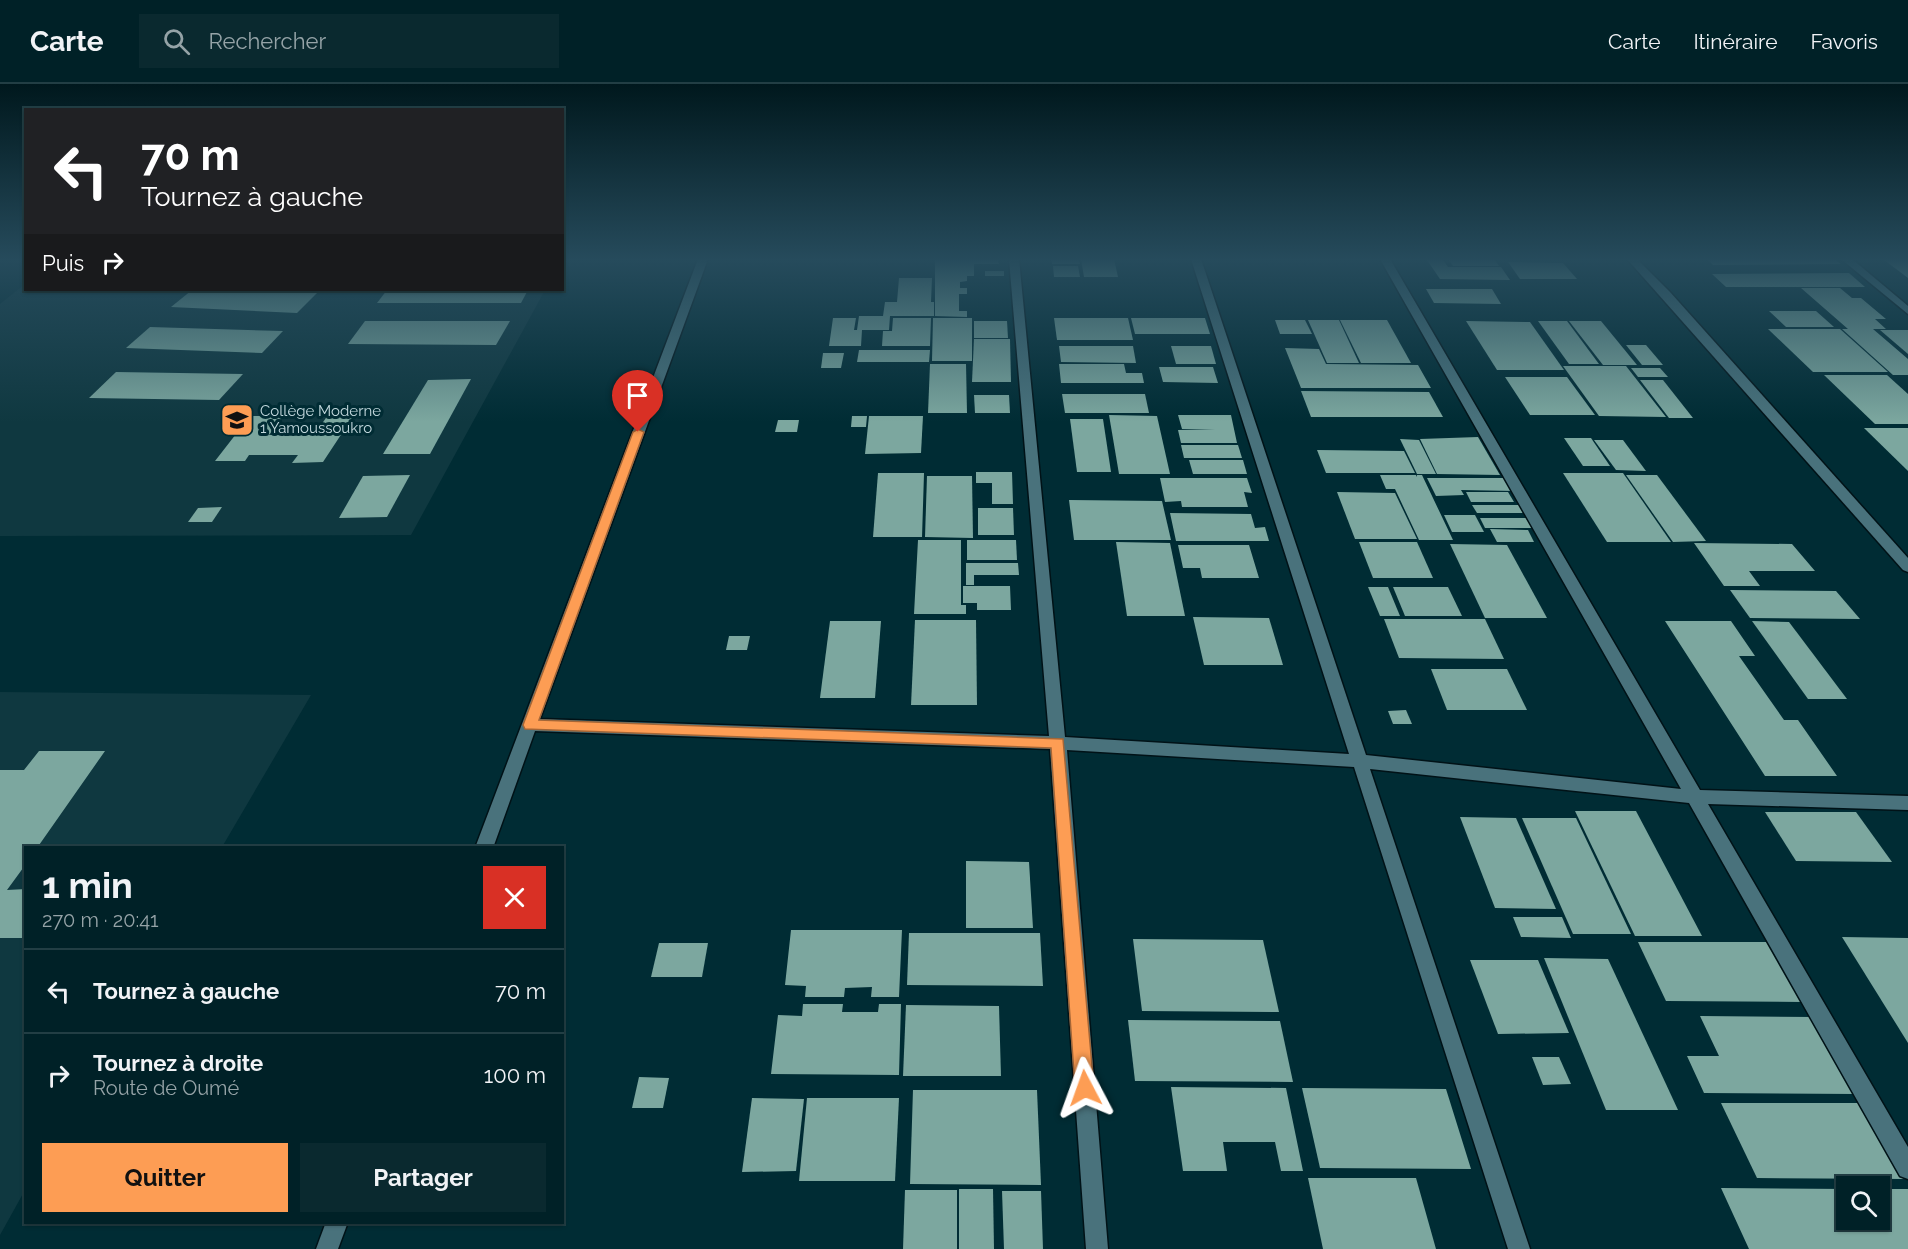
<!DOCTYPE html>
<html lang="fr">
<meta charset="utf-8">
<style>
body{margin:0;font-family:Raleway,sans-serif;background:#0a292f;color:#f1f3f6;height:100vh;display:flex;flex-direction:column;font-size:22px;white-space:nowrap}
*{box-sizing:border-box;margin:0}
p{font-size:20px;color:#95a3a7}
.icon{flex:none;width:33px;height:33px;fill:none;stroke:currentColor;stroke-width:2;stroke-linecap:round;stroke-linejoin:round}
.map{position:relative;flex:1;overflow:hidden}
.details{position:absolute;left:24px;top:762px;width:540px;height:378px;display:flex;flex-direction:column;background:#002127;border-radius:0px;box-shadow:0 2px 4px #0004,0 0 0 2px #223e44}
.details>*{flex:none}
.hud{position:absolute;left:24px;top:24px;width:540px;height:183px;border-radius:0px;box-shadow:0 2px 4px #0004,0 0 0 2px #223e44;background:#202124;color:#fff;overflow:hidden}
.buttons{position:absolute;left:1836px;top:1092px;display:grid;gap:12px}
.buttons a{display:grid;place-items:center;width:54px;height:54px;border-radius:0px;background:#002127;box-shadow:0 2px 4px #0004,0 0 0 2px #223e44;font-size:30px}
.pin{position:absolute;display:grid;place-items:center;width:51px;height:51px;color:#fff;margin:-62px -26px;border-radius:50% 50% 50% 0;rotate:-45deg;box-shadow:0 0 6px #0007}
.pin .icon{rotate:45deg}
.me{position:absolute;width:66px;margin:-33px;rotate:356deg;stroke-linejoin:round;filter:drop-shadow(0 0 4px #0008)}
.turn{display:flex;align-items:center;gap:21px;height:126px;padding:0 18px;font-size:27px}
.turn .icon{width:78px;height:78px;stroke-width:2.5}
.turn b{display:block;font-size:42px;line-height:51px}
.then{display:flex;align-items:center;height:57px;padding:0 18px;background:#0003;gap:12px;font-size:22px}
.round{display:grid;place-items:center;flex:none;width:63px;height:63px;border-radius:0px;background:#0a292f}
.head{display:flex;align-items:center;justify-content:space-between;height:102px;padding:0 18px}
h1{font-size:36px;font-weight:700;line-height:45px}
.action{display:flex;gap:12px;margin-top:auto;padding:12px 18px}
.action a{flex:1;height:69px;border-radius:0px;background:#fd9d54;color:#111;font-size:24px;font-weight:700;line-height:69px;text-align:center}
.action a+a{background:#0a292f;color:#f1f3f6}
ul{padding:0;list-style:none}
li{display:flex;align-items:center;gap:18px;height:84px;padding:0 18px;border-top:2px solid #223e44}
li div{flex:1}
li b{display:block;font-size:22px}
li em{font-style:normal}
header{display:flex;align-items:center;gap:36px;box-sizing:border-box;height:84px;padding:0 30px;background:#002127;border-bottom:2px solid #223e44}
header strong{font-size:28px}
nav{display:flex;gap:33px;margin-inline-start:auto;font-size:21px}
.search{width:420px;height:54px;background:#0a292f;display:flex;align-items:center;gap:15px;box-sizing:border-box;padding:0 21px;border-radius:0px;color:#95a3a7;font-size:22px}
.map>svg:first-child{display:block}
</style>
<header>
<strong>Carte</strong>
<div class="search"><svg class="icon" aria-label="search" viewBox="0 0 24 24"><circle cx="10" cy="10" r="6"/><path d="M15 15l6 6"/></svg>Rechercher</div>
<nav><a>Carte</a><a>Itinéraire</a><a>Favoris</a></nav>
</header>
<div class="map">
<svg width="1908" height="1165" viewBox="0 0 1908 1165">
<rect width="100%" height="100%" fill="#002c34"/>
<g fill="#0f3840">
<polygon points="25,200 26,206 545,206 411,451 0,452 0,220"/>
<polygon points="0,608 311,611 222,763 26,764 25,1106 0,1151"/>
</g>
<g fill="#7ca79f">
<polygon points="935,175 998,175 999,180 974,180 974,192 967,192 967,197 960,198 960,204 967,204 967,210 959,210 959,227 967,227 967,233 935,232"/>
<polygon points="1051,175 1079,175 1080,180 1052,180"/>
<polygon points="1081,175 1114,175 1118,193 1084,193"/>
<polygon points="1448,175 1494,175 1499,182 1453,182"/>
<polygon points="1707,175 1834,175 1841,180 1713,181"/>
<polygon points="1883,175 1908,175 1908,194"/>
<polygon points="1427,176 1443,176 1448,183 1501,183 1510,196 1440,195"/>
<polygon points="1508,178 1563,179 1577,195 1520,195"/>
<polygon points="1053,182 1078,182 1080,193 1054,193"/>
<rect x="985" y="187" width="19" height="5"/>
<polygon points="1849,189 1865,203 1726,203 1712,190"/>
<polygon points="899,194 932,194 931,218 934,218 934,232 890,232 889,246 862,246 861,262 829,262 833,234 856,234 854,246 857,246 859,232 883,232 885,218 897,218"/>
<polygon points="1801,204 1840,204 1852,214 1861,214 1886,235 1875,235 1886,245 1873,245 1908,275 1908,291 1893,291 1842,245 1848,245"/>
<polygon points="1426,205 1492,205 1501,220 1434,219"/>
<polygon points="192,206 285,206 319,207 297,229 171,223"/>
<polygon points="387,206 528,206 521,219 377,219"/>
<polygon points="1769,227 1816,227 1834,243 1786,243"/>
<polygon points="893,234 931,234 930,262 882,262 883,247 892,247"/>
<polygon points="933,234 972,234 972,277 932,277"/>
<polygon points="1054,234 1128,234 1133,256 1057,256"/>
<polygon points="1131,234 1205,234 1210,250 1135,250"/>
<polygon points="1275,236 1305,236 1312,250 1280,250"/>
<polygon points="1308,236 1339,236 1359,279 1327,279"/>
<polygon points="1340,236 1387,236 1411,279 1361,279"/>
<polygon points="365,237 510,237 496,261 348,260"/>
<polygon points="974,237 1007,237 1008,254 974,254"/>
<polygon points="1466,237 1530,238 1564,286 1497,286"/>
<polygon points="1538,237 1567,237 1599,280 1569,280"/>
<polygon points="1569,237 1601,237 1637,281 1603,281"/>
<polygon points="150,243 283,247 262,269 126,264"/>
<polygon points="1768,245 1840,245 1888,288 1813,288"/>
<polygon points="1880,246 1908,246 1908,270"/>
<polygon points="974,255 1010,255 1011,298 972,298"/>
<polygon points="1626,261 1646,261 1663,281 1642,281"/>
<polygon points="1059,262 1133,262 1136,279 1061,278"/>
<polygon points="1171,262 1211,262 1216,280 1176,280"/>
<polygon points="1285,264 1319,265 1326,280 1418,281 1431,304 1301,304"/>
<polygon points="859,266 930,266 929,278 857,278"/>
<polygon points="823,269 844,269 841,284 821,284"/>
<polygon points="930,280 966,280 967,329 928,329"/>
<polygon points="1059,280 1124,280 1126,289 1142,289 1144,299 1061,299"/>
<polygon points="1563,282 1626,282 1666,333 1599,332"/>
<polygon points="1159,283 1213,283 1218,299 1163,298"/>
<polygon points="1631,284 1660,284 1668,293 1638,293"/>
<polygon points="116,288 243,290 219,316 89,314"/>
<polygon points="1824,291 1887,291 1908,310 1908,340 1875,340"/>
<polygon points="1505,293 1567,293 1595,331 1530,331"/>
<polygon points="471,295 430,370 383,370 428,296"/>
<polygon points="1640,296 1663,296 1693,334 1669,334"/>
<polygon points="1301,307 1429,308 1443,333 1311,333"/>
<polygon points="1062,310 1145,310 1149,329 1065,329"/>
<polygon points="974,311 1009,311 1010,329 975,329"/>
<polygon points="328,331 354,331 323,378 292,379 298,371 249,371 245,377 215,377 250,332 283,332 269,351 314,351"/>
<polygon points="1109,331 1157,332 1170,390 1119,390"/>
<polygon points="1178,331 1231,331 1237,359 1181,359 1178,346 1215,345 1182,345"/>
<polygon points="852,332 867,332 866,343 851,343"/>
<polygon points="869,332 923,332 921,369 865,370"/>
<polygon points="1070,335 1103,335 1111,388 1077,388"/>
<polygon points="778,336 799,336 797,348 775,348"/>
<polygon points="1864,344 1908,344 1908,387"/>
<polygon points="1478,353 1500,391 1437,390 1420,355"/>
<polygon points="1564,354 1591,354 1610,382 1583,382"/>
<polygon points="1400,355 1419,356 1436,390 1417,390"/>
<polygon points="1594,356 1623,356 1646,387 1616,386"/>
<polygon points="1181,361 1238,361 1242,374 1184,374"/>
<polygon points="1317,366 1404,367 1415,389 1326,389"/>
<polygon points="1189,376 1243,376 1247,390 1193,390"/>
<polygon points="976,388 1012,388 1013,420 992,420 992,399 976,399"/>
<polygon points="878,389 924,389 922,453 873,453"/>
<polygon points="1563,389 1623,389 1671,458 1607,458"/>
<polygon points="410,391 387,433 339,434 363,392"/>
<polygon points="1380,391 1416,391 1417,393 1417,391 1422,391 1453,456 1419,456 1395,405 1386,405"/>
<polygon points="1626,391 1657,391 1706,457 1673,458"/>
<polygon points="927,392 972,392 973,454 925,453"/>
<polygon points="1160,394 1247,394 1252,409 1244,408 1248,423 1182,423 1181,417 1165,418"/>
<polygon points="1427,394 1507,394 1515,407 1461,406 1464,411 1436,412"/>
<polygon points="1337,408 1395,409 1417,455 1355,455"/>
<polygon points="1466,408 1508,408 1514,418 1471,418"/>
<polygon points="1069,416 1162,417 1171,456 1074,456"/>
<polygon points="1472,421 1519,421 1523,429 1477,429"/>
<polygon points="222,423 212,438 188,438 198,424"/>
<polygon points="978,424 1013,424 1014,451 978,451"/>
<polygon points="1170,429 1251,430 1255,444 1265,443 1269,457 1176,457"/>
<polygon points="1444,431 1475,431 1484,448 1452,448"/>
<polygon points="1480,434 1530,434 1536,444 1485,444"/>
<polygon points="1490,445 1528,446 1534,458 1497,458"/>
<polygon points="918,456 961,456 961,521 966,521 966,530 914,530"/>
<polygon points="967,456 1016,456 1017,476 967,476"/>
<polygon points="1116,458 1170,459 1185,532 1127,532"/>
<polygon points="1359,458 1417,458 1433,494 1373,494"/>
<polygon points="1694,459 1792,460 1815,487 1749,487 1760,502 1724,502"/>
<polygon points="1450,460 1507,461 1547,534 1485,534"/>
<polygon points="1178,461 1249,461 1259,494 1202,494 1200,484 1183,484"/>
<polygon points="966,479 1018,479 1019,491 974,491 974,501 966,501"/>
<polygon points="963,502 1010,502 1011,526 977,526 977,519 963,519"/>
<polygon points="1368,503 1388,503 1400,532 1380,532"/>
<polygon points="1393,503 1448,503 1462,532 1405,532"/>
<polygon points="1730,506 1836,507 1860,535 1750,534"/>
<polygon points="1193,533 1269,534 1283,581 1204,581"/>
<polygon points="1384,535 1485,535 1504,575 1399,574"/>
<polygon points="915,536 976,536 977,621 911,621"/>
<polygon points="830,537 881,537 875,614 820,614"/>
<polygon points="1665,537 1731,537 1755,572 1739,572 1784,636 1798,636 1837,692 1765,692"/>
<polygon points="1752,537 1789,538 1847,615 1808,615"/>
<polygon points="729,552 750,552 747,566 726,566"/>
<polygon points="1431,585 1507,585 1527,626 1447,626"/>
<polygon points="1406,626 1412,640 1393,640 1388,627"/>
<polygon points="39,667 105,667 37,764 26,764 26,780 7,806 26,805 26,854 0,854 0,686 24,686"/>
<polygon points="1575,727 1636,727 1702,852 1635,852"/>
<polygon points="1765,728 1856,728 1892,778 1796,777"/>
<polygon points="1460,733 1516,734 1556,825 1495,824"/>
<polygon points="1522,734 1576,734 1631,850 1573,850"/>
<polygon points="966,777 1029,778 1033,844 966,844"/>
<polygon points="1513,833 1562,833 1571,854 1521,853"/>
<polygon points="791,846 902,846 899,913 871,913 872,903 845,904 844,913 805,913 806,902 785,901"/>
<polygon points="909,849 1040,849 1043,902 907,901"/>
<polygon points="1842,853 1908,854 1908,959"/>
<polygon points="1133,855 1263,856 1279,928 1142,927"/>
<polygon points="1638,858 1768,858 1802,918 1666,917"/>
<polygon points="659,859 708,859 702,893 651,893"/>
<polygon points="1544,874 1608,875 1678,1026 1606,1026"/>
<polygon points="1470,876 1538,876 1569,949 1498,950"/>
<polygon points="803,920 843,920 842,928 878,928 879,920 901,920 899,991 771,990 778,931 802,932"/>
<polygon points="906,921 999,922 1001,992 903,992"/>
<polygon points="1700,932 1813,933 1856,1010 1704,1009 1687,972 1719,972"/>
<polygon points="1128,936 1280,937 1293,998 1135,997"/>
<polygon points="1532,973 1559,973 1571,1000 1543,1001"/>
<polygon points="639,993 669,994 663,1024 632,1024"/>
<polygon points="1171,1003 1286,1004 1303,1087 1281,1087 1275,1058 1223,1058 1227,1087 1183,1087"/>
<polygon points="1302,1004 1446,1005 1471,1085 1320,1084"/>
<polygon points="913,1006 1037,1006 1041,1101 910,1100"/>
<polygon points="752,1014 804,1015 796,1087 742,1088"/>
<polygon points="807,1014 899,1014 895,1097 799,1097"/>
<polygon points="1721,1019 1863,1019 1906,1095 1757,1094"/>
<polygon points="1308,1094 1416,1094 1436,1165 1323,1165"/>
<polygon points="1721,1104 1846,1105 1846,1136 1880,1136 1880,1105 1908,1105 1908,1165 1749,1165"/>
<polygon points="959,1105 993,1105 994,1165 959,1165"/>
<polygon points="905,1106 957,1106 957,1165 903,1165"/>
<polygon points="1002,1107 1041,1107 1043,1165 1004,1165"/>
</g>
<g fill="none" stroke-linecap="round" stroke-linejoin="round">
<g stroke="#001217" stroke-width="3">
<g id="minor">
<polygon points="698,175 708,175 540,635 1049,652 1009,175 1019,175 1065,653 1349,670 1191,175 1201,175 1366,671 1681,705 1380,175 1390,175 1700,706 1908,712 1908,726 1708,720 1908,1063 1908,1095 1900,1092 1689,719 1370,685 1530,1165 1508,1165 1354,683 1067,666 1108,1165 1086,1165 1050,665 535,647 493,764 475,764"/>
<polygon points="1627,175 1637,175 1670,208 1908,474 1908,488 1903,486"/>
<polygon points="1841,175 1852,175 1908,222 1908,230"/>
<polygon points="326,1138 348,1138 338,1165 316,1165"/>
</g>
</g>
<use href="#minor" fill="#49727c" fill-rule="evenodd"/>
</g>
<linearGradient id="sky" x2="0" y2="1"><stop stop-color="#00181d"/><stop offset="0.52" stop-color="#264b5c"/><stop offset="1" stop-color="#264b5c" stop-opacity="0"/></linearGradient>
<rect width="1908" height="338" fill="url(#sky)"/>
<polygon fill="#fd9d54" stroke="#a46637" stroke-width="1.5" points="638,345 644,348 539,636 1063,655 1094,1004 1091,1010 1085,1013 1078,1010 1075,1004 1051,664 525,645 523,641 633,348"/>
<defs>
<g id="school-square" transform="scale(1.725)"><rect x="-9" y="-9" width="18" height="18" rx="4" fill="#fd9d54" stroke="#002c34"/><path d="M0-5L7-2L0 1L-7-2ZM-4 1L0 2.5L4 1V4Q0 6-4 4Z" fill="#111"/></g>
</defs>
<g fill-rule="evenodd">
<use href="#school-square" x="237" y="336"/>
</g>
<g text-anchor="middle" stroke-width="6" stroke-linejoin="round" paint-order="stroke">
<g font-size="15" fill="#c3d9de" stroke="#002c34" text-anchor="start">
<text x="260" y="332">Collège Moderne<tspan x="260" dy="17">1 Yamoussoukro</tspan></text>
</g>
</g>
</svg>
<div class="buttons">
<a><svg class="icon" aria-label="search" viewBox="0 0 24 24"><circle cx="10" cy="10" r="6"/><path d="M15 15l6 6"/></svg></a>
</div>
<div class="pin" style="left:638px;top:348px;background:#d93025"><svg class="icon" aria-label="arrive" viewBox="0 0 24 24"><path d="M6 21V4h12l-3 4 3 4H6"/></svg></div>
<svg class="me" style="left:1085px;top:1004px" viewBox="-20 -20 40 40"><path d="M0-17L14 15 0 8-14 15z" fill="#fd9d54" stroke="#fff" stroke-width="4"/></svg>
<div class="hud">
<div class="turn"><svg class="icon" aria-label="left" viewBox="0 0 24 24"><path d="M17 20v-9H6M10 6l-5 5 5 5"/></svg><div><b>70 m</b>Tournez à gauche</div></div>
<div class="then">Puis<svg class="icon" aria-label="right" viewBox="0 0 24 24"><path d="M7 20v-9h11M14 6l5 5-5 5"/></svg></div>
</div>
<section class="details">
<div class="head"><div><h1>1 min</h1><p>270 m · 20:41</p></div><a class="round" style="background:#d93025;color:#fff"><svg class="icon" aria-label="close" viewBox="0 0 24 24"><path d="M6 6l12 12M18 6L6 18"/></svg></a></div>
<ul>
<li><svg class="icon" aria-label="left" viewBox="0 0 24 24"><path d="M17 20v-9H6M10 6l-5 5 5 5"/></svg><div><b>Tournez à gauche</b></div><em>70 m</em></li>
<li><svg class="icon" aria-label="right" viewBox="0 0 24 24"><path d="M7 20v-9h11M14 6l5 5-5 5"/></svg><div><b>Tournez à droite</b><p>Route de Oumé</p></div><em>100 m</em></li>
</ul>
<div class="action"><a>Quitter</a><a>Partager</a></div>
</section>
</div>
